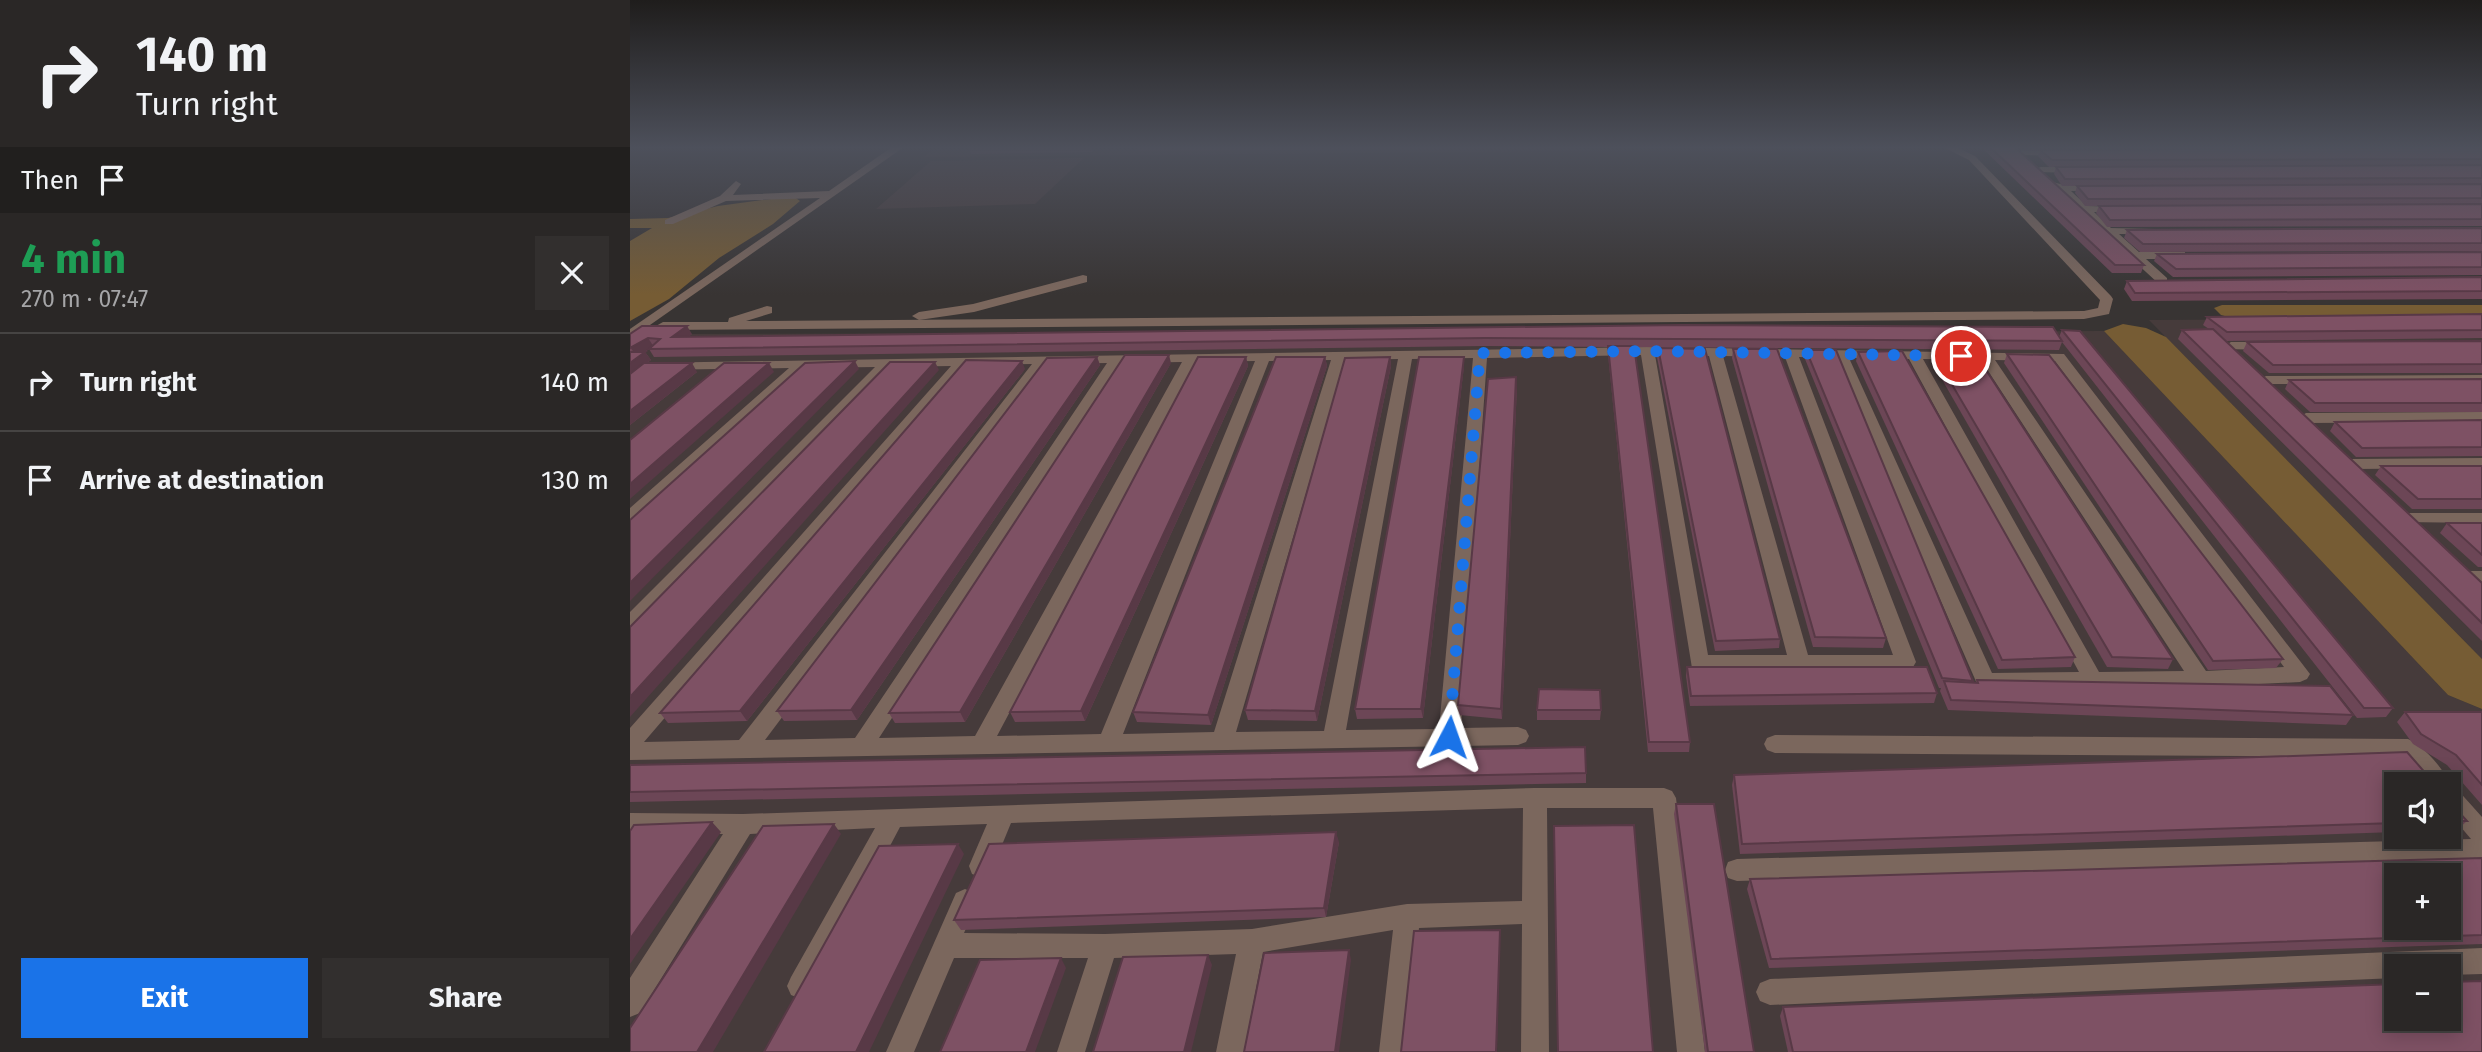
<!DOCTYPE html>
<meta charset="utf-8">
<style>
body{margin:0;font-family:"Fira Sans",sans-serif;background:#322f2e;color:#f1f3f6;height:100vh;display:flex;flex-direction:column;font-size:26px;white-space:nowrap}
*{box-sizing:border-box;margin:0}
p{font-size:23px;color:#a5a5a7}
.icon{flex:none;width:38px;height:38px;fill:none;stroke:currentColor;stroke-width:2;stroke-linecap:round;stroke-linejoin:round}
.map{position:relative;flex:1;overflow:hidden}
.side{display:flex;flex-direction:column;background:#2a2726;width:630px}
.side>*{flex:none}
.banner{background:#2a2726;color:#f1f3f6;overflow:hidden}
.fabs{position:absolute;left:1754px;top:772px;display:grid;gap:14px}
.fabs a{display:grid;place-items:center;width:77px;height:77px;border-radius:0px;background:#2a2726;box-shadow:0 4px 18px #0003,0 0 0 2px #464443;font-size:35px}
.pin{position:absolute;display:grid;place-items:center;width:60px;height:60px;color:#fff;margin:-30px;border:4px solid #fff;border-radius:50%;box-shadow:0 2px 7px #0007}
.me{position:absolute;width:77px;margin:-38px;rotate:4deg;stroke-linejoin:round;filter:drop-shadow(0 0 5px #0008)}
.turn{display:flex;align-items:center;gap:24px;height:147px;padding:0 21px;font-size:32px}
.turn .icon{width:91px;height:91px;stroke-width:2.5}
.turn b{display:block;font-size:49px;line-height:60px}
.then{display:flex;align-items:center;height:66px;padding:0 21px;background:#0003;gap:14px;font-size:26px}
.round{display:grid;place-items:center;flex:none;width:74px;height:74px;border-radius:0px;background:#322f2e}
.headline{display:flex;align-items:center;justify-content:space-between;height:119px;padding:0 21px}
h1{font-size:42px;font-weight:700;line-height:52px;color:#1e9e55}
.primary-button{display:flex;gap:14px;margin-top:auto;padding:14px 21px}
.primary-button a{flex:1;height:80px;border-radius:0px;background:#1a73e8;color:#fff;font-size:28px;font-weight:700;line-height:80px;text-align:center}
.primary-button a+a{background:#322f2e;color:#f1f3f6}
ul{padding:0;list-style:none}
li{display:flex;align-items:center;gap:21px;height:98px;padding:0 21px;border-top:2px solid #464443}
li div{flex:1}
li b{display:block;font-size:26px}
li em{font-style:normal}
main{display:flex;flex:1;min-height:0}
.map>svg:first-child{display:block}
</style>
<main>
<section class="side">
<div class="banner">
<div class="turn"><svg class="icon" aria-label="right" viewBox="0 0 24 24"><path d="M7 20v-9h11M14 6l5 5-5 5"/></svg><div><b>140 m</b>Turn right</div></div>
<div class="then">Then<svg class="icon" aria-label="arrive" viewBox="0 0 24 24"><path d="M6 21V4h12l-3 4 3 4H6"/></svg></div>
</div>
<div class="headline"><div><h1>4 min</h1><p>270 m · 07:47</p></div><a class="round"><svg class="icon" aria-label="close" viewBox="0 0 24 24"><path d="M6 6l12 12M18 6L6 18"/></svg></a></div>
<ul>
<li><svg class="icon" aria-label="right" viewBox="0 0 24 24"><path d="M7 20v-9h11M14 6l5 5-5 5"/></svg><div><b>Turn right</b></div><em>140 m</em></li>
<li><svg class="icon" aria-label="arrive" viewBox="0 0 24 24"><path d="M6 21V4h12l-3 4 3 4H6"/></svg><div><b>Arrive at destination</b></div><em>130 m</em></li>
</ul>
<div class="primary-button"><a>Exit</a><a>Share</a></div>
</section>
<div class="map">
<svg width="1852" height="1052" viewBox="0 0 1852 1052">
<rect width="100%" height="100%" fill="#383433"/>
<g fill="#463b3b" fill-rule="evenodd">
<polygon points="307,147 960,147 960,151 294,157"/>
<polygon points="454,158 405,204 246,209 301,161"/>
<polygon points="1852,318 1852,659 1519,320"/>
<path d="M1474 331 1818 695 1852 709V1052H0V350L23 334ZM1766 784H1818V836H1766ZM1766 875H1818V928H1766ZM1766 966H1818V1018H1766Z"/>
</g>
<g fill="#765c34">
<polygon points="163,196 170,201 143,224 89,258 39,299 0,321 0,241 22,228 0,228 0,219 38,218 88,206"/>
<polygon points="1592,305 1852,305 1852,318 1606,319 1591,315 1584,308"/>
<polygon points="1493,324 1516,328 1536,337 1852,659 1852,709 1818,695 1474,331"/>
</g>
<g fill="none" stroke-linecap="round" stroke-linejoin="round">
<g fill="#7b675d" fill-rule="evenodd">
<polygon points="262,147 274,147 0,339 0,329 190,198 96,201 43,224 35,224 35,220 90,196 106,181 111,184 103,195 199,191"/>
<polygon points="1313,147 1326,147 1345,156 1481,296 1483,299 1479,314 1454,319 33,330 26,326 33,322 98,322 99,318 137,306 142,307 142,313 116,321 1454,311 1468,308 1470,300 1339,160"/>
<polygon points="1393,150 1432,150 1437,153 1432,156 1390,155 1390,151"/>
<polygon points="1411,167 1449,167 1454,170 1449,173 1407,172 1407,168"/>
<polygon points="1423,182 1434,185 1475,186 1475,190 1471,191 1441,191 1457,206 1493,207 1494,209 1489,212 1464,212 1481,228 1524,229 1526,231 1520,234 1489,234 1509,252 1555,252 1555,258 1551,259 1516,259 1537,278 1537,284 1529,284 1427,190 1422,184"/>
<polygon points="453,275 457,276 457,282 344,312 289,320 282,316 289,312 343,304"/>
<polygon points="1601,342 1639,342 1646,346 1639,350 1596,349 1594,346"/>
<path d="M1017 347 1434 354 1680 674 1677 679 1670 682 1570 687 1355 689 1348 686 1205 358 1169 357 1286 662 1283 667 1276 669 1170 671 1062 668 1011 355 857 358 831 728 888 727 896 730 899 736 896 742 888 745 0 760V728L321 366 261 367 7 629 0 631V612L245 367 176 368 6 521 0 522V508L159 368 23 370 0 385V374L15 363ZM1025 355 1079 356 1157 655H1078ZM1093 356 1155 357 1263 655H1178ZM843 358 809 729 716 730 782 359ZM1219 358 1279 359 1449 672 1362 673ZM768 359 694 731 606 732 715 360ZM1293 359 1351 360 1554 671 1469 672ZM701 360 584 732 493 734 639 361ZM1365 360 1425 361 1654 667 1576 671ZM625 361 471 734 367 736 566 362ZM552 362 345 736 249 738 491 363ZM477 363 225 738 135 740 417 364ZM402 364 109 740 14 742 337 365Z"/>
<polygon points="1852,375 1852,383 1636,384 1629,380 1636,376"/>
<polygon points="1852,412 1852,422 1676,423 1668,418 1676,413"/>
<polygon points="1852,458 1852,468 1723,469 1715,464 1723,459"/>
<polygon points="1779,513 1852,513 1852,523 1773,522 1770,518"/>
<polygon points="1841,571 1852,571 1852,583 1834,581 1832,577 1834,573"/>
<path d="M1145 735 1778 739C1792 744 1817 772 1820 786L1826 788 1852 817V860L1107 881 1098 878 1095 870 1098 862 1107 859 1841 839 1818 812V784H1795L1772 757 1145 753 1137 750 1134 744 1137 738Z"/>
<polygon points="905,788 1034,788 1042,791 1046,798 1075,1052 1047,1052 1023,808 917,808 919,1052 891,1052 892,924 789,928 777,1052 749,1052 763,930 633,952 614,1052 586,1052 606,954 484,958 455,1052 427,1052 458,958 324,958 284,1052 256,1052 326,893 335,889 344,893 348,901 334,933 475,934 622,929 777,904 892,901 893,808 381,823 360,874 351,877 342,874 339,866 357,824 270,827 181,995 171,999 161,995 157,986 161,977 245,828 120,834 10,1013 0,1017 0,978 93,834 0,833 0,813 113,814"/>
<polygon points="1852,948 1852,974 1818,975 1818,966 1766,966 1766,978 1140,1005 1130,1001 1126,992 1130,983 1140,979"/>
</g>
</g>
<g fill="#6c4656">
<polygon points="339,147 466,147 462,152 341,154"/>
<polygon points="508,147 954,147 954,148 509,151"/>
<polygon points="1351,147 1385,147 1514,265 1511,273 1482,273"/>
<polygon points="1390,147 1852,147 1852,226 1477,227 1466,213 1469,206 1528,206 1455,206 1445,193 1447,186 1432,186 1424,174 1426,167 1699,166 1419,167 1408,156 1410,151 1393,151"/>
<polygon points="1852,228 1852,251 1510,252 1494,238 1497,230"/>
<polygon points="1852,252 1852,275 1543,277 1524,261 1527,254"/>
<polygon points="1852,277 1852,299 1502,301 1494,289 1497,281"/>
<polygon points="1852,314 1852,338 1595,341 1852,583 1852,641 1548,339 1552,330 1579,329 1573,325 1577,317"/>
<polygon points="1432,330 1763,708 1756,717 1727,718 1432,342 1429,350 1004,347 1060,742 1059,752 1018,752 978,354 978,347 856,346 24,357 19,349 15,352 21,360 17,363 67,372 0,425 0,334 62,334 58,337 1429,337"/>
<polygon points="1852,341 1852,373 1639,373 1613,351 1617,342"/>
<polygon points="1028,348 1150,639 1149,648 1085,651 1027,357"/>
<polygon points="1103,349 1256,638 1253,648 1183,647 1102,358"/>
<polygon points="1176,350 1343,681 1343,683 1346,683 1347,680 1723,715 1716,725 1318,710 1310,691 1311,688 1309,688 1175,359"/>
<polygon points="1228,352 1445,657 1441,667 1368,669 1226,361"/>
<polygon points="1304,354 1543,659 1538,669 1477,667 1302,362"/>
<polygon points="1377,354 1653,659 1646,668 1578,670 1374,363"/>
<polygon points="467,357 470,365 227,720 154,721 147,711"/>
<polygon points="616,357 618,366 455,721 385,722 380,712"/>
<polygon points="695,357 697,366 581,725 507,722 503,712"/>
<polygon points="760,357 761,366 687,721 618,720 615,710"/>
<polygon points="834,357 834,366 793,718 727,719 725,709"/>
<polygon points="541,363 335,722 265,723 259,713"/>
<polygon points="395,369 117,721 38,723 30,713"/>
<polygon points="1852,379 1852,412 1680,412 1655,389 1659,380"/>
<polygon points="887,386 872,719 829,715 828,705"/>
<polygon points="1852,420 1852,456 1726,457 1700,431 1705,422"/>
<polygon points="1751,466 1852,466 1852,509 1782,509 1745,475"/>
<polygon points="1817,523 1852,523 1852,567 1848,567 1810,533"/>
<polygon points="1057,667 1307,693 1304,703 1060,706 1056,676"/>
<polygon points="907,710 971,710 970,720 907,720"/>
<polygon points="1775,712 1852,713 1852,805 1817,765 1783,744 1767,722"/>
<polygon points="0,765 956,773 956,783 0,802"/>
<polygon points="1104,775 1766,784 1766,832 1110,854 1102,785"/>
<polygon points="1818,800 1837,821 1827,830 1818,831"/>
<polygon points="1046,804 1124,1052 1075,1052 1044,814"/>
<polygon points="709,842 696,917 331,930 324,920"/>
<polygon points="1852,858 1852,944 1139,968 1117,889 1120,879"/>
<polygon points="1153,1007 1852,1052 1158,1052 1150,1016"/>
</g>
<g fill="#583946">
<polygon points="57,326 62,334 47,346 42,337"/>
<polygon points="18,338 24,347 6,356 1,348"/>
<polygon points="15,352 21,360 0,375 0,363"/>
<polygon points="539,355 541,363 335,722 330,712"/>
<polygon points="467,357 470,365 227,720 221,710"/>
<polygon points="616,357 618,366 455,721 451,711"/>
<polygon points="695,357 697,366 581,725 578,715"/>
<polygon points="760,357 761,366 687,721 685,711"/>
<polygon points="834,357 834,366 793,718 791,709"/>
<polygon points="225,361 229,369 0,601 0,583"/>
<polygon points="392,361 395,369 117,721 110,711"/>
<polygon points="305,362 309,370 0,717 0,697"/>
<polygon points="62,363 67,372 0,425 0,411"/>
<polygon points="139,363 144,372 0,499 0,484"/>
<polygon points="886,377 887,386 872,719 871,709"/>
<polygon points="82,822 91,832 0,964 0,939"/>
<polygon points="204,824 211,834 83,1052 67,1052"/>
<polygon points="706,832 709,842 696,917 694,908"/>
<polygon points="328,844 334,854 239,1052 226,1052"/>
<polygon points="870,930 867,1052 866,1052"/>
<polygon points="719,950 721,960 709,1052 705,1052"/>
<polygon points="578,955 582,965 561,1052 554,1052"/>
<polygon points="431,958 436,968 405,1052 396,1052"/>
</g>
<g fill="#7e5164" stroke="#583946" stroke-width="2" fill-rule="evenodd">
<polygon points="1360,147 1385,147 1514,265 1485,265"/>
<polygon points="1852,147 1852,159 1422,160 1410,150"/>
<polygon points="1852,165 1852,178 1435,179 1426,167"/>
<polygon points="1852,184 1852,198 1458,199 1447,186"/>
<polygon points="1852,204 1852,219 1480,220 1469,206"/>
<polygon points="1852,228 1852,243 1513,244 1497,230"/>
<polygon points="1852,252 1852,267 1546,269 1527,254"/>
<polygon points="1852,277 1852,291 1505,293 1497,281"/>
<polygon points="1852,314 1852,330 1597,332 1577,317"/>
<polygon points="1053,325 1423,327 1432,341 855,338 19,349 30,339 18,338 0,348 0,334 12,326 57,326 42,337"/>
<polygon points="1583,329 1852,583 1852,623 1552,330"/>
<polygon points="1432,330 1450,331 1763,708 1734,708"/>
<polygon points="1852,341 1852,364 1643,365 1617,342"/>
<polygon points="978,346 1004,346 1060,742 1019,742"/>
<polygon points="1028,348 1075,349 1150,639 1086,641"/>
<polygon points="1103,349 1147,349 1256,638 1185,637"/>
<polygon points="1176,350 1206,350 1343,681 1312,678"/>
<polygon points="1272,351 1445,657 1372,660 1228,352"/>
<polygon points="0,352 15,352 0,363"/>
<polygon points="1345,353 1543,659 1482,657 1304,354"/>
<polygon points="1377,354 1419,355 1653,659 1583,661"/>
<polygon points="495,355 539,355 330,712 259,713"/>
<polygon points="467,357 221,710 147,711 417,358"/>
<polygon points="568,357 616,357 451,711 380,712"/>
<polygon points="646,357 695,357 578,715 503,712"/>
<polygon points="760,357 685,711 615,710 715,358"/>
<polygon points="789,357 834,357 791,709 725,709"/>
<polygon points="336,360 392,361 110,711 30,713"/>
<polygon points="225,361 0,583 0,520 175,363"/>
<polygon points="260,362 305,362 0,697 0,627"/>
<polygon points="14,363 62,363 0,411 0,374"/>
<polygon points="94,363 139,363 0,484 0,440"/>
<polygon points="886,377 871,709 828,705 858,379"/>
<polygon points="1852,379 1852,403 1685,403 1659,380"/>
<polygon points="1852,420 1852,447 1732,448 1705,422"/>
<polygon points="1751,466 1852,466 1852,499 1788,499"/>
<polygon points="1817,523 1852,523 1852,555"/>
<polygon points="1057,667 1297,667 1307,693 1061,696"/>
<polygon points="1347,680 1700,686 1723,715 1321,700 1314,681 1348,683"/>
<polygon points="909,689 970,690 971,710 907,710"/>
<polygon points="1775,712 1852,712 1852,785 1826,755 1791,734"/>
<polygon points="955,747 956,773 0,792 0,765"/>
<polygon points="1777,752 1805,784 1766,784 1766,823 1112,844 1104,775"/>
<polygon points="1818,800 1837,821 1818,821"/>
<polygon points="1046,804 1084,804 1124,1052 1078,1052"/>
<polygon points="82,822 0,939 0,831 4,825"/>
<polygon points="204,824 67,1052 0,1052 0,1028 133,826"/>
<polygon points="1004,825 1023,1052 928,1052 924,826"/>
<polygon points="706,832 694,908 324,920 359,844"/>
<polygon points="328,844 226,1052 134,1052 249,846"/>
<path d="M1852 858V935L1141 959 1120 879ZM1766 875H1818V928H1766Z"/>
<polygon points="870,930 866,1052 771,1052 784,931"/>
<polygon points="719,950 705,1052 614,1052 634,953"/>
<polygon points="578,955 554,1052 463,1052 493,957"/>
<polygon points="431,958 396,1052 310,1052 350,960"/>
<polygon points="1852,981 1852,1052 1163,1052 1153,1007 1766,984 1766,1018 1818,1018 1818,982"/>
</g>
<linearGradient id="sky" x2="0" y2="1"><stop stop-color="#1f1d1c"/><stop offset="0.5" stop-color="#4d505b"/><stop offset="1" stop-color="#4d505b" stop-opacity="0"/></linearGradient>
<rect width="1852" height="295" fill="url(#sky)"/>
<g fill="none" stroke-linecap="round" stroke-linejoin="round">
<polyline stroke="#1a73e8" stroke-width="12" stroke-dasharray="0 21.6" points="819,737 850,353 1017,351 1331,356"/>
</g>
</svg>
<div class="fabs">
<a><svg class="icon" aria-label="sound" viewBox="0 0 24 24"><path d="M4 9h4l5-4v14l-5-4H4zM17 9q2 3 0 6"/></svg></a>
<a>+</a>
<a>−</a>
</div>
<div class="pin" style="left:1331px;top:356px;background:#d93025"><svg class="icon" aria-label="arrive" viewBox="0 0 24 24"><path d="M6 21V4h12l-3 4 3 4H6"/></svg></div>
<svg class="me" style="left:819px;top:737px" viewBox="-20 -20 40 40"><path d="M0-17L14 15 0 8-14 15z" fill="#1a73e8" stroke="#fff" stroke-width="4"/></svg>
</div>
</main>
